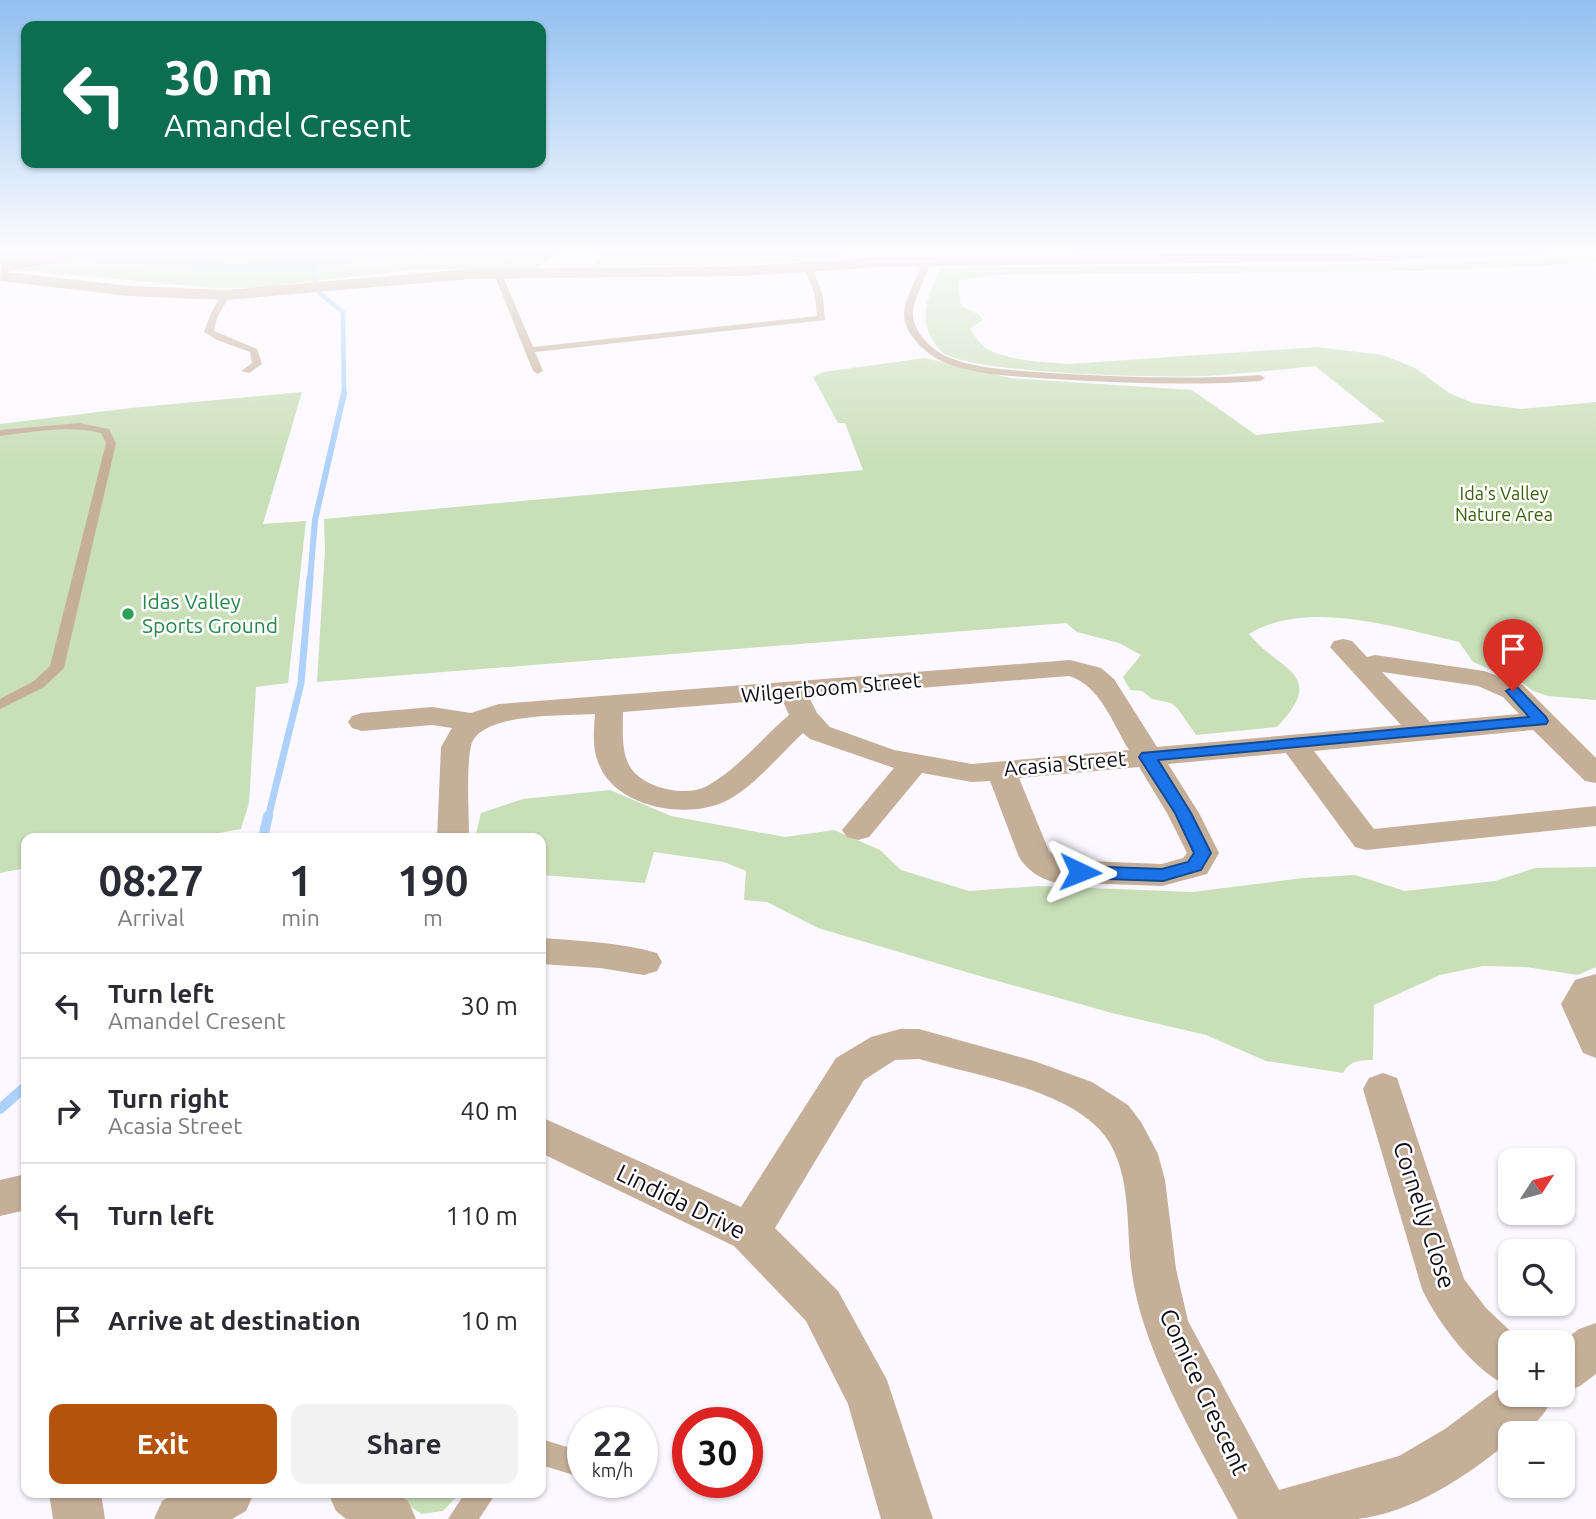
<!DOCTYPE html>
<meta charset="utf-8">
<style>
body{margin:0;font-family:Ubuntu,sans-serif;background:#f2f2f3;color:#2b2b33;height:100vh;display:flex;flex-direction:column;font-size:26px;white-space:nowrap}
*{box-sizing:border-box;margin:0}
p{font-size:23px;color:#7c7c81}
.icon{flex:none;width:38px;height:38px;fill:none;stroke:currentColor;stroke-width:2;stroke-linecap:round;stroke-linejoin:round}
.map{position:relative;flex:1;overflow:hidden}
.side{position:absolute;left:21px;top:833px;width:525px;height:665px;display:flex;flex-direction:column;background:#fff;border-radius:14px;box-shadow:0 2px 5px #0004}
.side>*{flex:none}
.hud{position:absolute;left:21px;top:21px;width:525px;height:147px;border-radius:14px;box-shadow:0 2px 5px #0004;background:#0b6e4f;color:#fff;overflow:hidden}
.needle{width:46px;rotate:54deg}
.buttons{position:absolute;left:1498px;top:1148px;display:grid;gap:14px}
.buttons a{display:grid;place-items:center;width:77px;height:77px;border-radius:14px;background:#fff;box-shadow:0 2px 5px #0004;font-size:35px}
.speed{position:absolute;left:567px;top:1407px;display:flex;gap:14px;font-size:35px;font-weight:700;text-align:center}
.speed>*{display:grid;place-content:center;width:91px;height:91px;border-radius:50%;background:#fff;box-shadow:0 2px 5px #0004;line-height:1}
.speed small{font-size:18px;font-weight:400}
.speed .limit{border:10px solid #d22;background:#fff;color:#111}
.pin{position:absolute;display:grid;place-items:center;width:60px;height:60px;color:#fff;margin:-72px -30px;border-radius:50% 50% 50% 0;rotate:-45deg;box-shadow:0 0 7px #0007}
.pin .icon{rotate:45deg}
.me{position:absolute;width:77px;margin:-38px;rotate:92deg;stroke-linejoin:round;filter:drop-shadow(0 0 5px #0008)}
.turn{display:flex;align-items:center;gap:24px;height:147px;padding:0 28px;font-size:32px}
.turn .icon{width:91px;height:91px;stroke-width:2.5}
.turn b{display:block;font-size:49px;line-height:60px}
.eta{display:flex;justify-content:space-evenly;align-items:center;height:119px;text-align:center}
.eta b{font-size:42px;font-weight:600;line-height:49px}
.cta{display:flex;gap:14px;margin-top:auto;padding:14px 28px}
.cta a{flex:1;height:80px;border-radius:14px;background:#b45309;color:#fff;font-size:28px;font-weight:600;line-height:80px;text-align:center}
.cta a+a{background:#f2f2f3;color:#2b2b33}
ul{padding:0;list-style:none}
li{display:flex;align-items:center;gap:21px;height:105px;padding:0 28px;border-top:2px solid #e1e1e2}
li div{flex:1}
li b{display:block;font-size:26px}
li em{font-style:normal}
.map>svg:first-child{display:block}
</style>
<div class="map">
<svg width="1596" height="1519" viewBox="0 0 1596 1519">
<rect width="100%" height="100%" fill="#fbf8ff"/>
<g fill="#c9dfb8">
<polygon points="0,251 578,251 551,257 539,268 413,270 252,288 216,288 16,270 20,267 0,264"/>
<polygon points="592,251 847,251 835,259 730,265 590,267 600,259 600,254"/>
<path d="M1596 255V263L1418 271 993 275 959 281 958 284 961 306 978 314 983 320 970 329C975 336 981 346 989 350 1012 361 1043 362 1068 364L1317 347 1383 355 1415 368 1449 393 1473 403 1522 409 1596 402V700L1548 696 1533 691 1524 684 1473 662 1459 642C1398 628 1307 598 1249 634 1278 671 1329 672 1277 727L1196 735 1178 709 1171 703 1152 699 1142 691 1130 690 1123 677 1141 655 1119 643 1077 632 1066 623 317 682 325 550 324 519 863 470 845 423H838L813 377 823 372 925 358 1010 378 1192 390 1256 435 1385 422 1315 366C1278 370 1241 374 1204 376 1164 378 964 374 941 351 914 322 928 298 940 268L1409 263Z"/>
<polygon points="302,392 263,524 306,521 288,683 256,687 249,803 241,829 190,838 26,838 26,868 0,873 0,424 131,408"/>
<path d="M610 790 671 816 785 837 834 830 880 850 901 870 969 891 1039 886 1192 892 1303 878 1355 875 1405 891 1495 881 1535 868 1596 867V967L1578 975 1526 967 1483 966 1440 975 1374 1005 1373 1060C1359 1060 1350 1061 1343 1073L1266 1061 1206 1035 1112 1013 973 974 818 928 767 902 744 900 746 871 724 862 654 852 645 883 541 875V838H475L481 813 523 799Z"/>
<polygon points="388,1493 460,1493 443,1511 422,1514"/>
</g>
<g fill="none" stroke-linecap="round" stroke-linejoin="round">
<g stroke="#aed1fc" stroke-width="4.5">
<polyline points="0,253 49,256"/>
<polyline points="76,258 223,266 312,265 421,251"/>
<polyline points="312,265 316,287"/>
<polyline points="318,292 343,312 344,395"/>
</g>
<polyline stroke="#aed1fc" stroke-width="6" points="310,580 315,520 344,393"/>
<polyline stroke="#aed1fc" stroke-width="7" points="268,818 301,683 310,578"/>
<g stroke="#aed1fc" stroke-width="10">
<polyline points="263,838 268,816"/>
<polyline points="0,1109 26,1086"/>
</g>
<g fill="#c5af99" fill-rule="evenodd">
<path d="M923 260 927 262 928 269C924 282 912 302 913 315 914 334 933 351 950 358 981 370 1017 370 1050 373 1120 377 1190 380 1260 375L1265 378 1260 381C1191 386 1122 383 1053 379 1016 376 977 376 943 362 926 354 904 334 904 314 904 301 915 282 920 269L919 262Z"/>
<polygon points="808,265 812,267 823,296 825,320 535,352 543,371 538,374 533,371 494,274 498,272 502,274 533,347 817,316 815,296 804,267"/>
<path d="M226 292 230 295 217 318 214 331 257 349 262 364 249 373 241 371 252 363 250 352 217 340 204 332C209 318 215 301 226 292Z"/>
<path d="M79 423 109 429 116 443 64 668 44 687 0 709V699L34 681 50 666 106 443 101 433C67 425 33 432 0 436V430Z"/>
<polygon points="541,1439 583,1452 583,1474 577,1476 541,1465"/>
<polygon points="465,1493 496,1493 479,1519 448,1519"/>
</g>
<g fill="#c5af99" fill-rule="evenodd">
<path d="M77 251H105L103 254C71 262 39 263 7 272L130 286 226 290 469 269 745 266 882 257 1548 251 1541 255 1375 261 882 267 745 276 469 279 226 300 130 296 0 281 1 265 28 257Z"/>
<path d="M282 251H323C314 258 291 258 282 251Z"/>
<path d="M1343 639 1352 641 1367 657 1375 655 1484 671 1523 685 1596 758V783L1585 781 1533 730 1314 751 1374 829 1596 806V826L1366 850 1355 847 1286 753 1168 764 1199 813 1219 853 1207 874 1162 886 1053 882C1039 878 1027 870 1019 857L990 781 972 782 922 773 869 837 858 840 847 837 842 830 894 768 810 739 803 733C780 754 756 785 728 800 688 821 614 808 598 762 592 747 594 729 595 714 566 716 479 712 471 746 466 768 469 814 469 838H437L441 747 452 728 432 725 362 731 352 728 348 722 352 716 362 713 432 707 471 713 499 704 1070 660 1101 668 1114 679 1157 747 1401 725 1330 647 1334 641ZM1382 672 1478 686 1503 697 1519 714 1430 722ZM1069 676C1100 685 1113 724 1129 750L972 764 894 750 830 727 817 713 809 697ZM782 699 789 715C762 738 738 769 707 786 686 798 641 788 629 765 621 750 623 729 623 712ZM1139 767 1167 813 1187 853 1183 858 1162 864 1061 860 1049 851 1019 778Z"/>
<path d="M541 938C580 941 619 942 657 953L662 962 657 971 644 975 600 968 541 964Z"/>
<polygon points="1596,974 1596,1058 1583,1053 1561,1004 1575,980"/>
<path d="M900 1029H919L1034 1061 1092 1082 1128 1105 1141 1122 1158 1154 1165 1180 1176 1269 1188 1321 1279 1490 1399 1456 1445 1429 1505 1384C1474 1371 1436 1320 1422 1289L1363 1089 1369 1078 1383 1073 1397 1078 1464 1279 1486 1308 1522 1342H1510V1395H1554C1547 1413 1531 1433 1510 1433V1441C1468 1475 1413 1513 1357 1519 1319 1519 1277 1519 1238 1519 1199 1445 1140 1349 1131 1266 1126 1222 1132 1165 1100 1130 1061 1088 973 1075 919 1059L895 1060 864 1080 775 1228 838 1291 887 1380 933 1519H881L848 1404 806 1321 734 1246 541 1153V1117L741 1207 836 1058 871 1037Z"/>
<polygon points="26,1174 26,1210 0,1216 0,1180"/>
<polygon points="1596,1323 1596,1374 1580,1386 1563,1393 1562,1342 1579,1329"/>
<polygon points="49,1493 101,1493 105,1519 53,1519"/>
<polygon points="176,1493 254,1493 246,1511 232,1519 154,1519 162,1501"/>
<polygon points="328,1493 397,1493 408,1501 416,1519 346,1519 336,1511"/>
</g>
</g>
<linearGradient id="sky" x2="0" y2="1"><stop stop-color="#91c0f0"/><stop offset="0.54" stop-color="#fdfcff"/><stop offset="1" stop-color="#fdfcff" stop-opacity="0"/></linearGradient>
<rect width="1596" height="463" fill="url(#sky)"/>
<polygon fill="#1a73e8" stroke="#114b97" stroke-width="2" points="1513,687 1518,688 1546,717 1548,721 1546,724 1158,760 1191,813 1211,853 1201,870 1163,881 1080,878 1072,872 1080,866 1162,869 1188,862 1194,853 1175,813 1139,757 1142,753 1529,717 1506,691"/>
<circle fill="#2e9e5b" stroke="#fff" stroke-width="2.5" cx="128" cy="614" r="7"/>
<g text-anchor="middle" stroke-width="5" stroke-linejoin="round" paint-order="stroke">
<g font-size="18" fill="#375e06" stroke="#fff">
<text x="1504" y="500">Ida's Valley<tspan x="1504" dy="21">Nature Area</tspan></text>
</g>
<g font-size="21" fill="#27864d" stroke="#fff" text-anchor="start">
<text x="142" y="609">Idas Valley<tspan x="142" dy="24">Sports Ground</tspan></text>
</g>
<g font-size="21" fill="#100b16" stroke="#fff">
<text transform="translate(831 688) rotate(-5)" y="7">Wilgerboom Street</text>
<text transform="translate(1065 764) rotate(-5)" y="7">Acasia Street</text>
</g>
<g font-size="24" fill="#100b16" stroke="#fff">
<text transform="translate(681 1202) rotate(26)" y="8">Lindida Drive</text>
<text transform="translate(1424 1215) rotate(72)" y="8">Cornelly Close</text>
<text transform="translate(1204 1392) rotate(65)" y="8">Comice Crescent</text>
</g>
</g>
</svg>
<div class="buttons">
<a><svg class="needle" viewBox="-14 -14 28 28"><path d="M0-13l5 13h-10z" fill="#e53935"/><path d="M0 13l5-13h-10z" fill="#7c7c81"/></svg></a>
<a><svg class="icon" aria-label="search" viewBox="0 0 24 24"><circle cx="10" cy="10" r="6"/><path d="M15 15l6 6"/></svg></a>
<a>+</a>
<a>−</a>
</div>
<div class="speed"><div>22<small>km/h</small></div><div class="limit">30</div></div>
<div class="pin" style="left:1513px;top:691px;background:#d93025"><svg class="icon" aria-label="arrive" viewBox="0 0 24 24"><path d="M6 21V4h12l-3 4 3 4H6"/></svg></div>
<svg class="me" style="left:1080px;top:872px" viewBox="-20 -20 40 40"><path d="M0-17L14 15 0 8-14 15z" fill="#1a73e8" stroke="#fff" stroke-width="4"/></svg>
<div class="hud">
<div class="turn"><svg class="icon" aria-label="left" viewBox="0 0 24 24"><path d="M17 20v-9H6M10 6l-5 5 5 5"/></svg><div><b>30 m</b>Amandel Cresent</div></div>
</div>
<section class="side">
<div class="eta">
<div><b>08:27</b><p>Arrival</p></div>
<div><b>1</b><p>min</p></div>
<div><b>190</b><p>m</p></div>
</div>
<ul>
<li><svg class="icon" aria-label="left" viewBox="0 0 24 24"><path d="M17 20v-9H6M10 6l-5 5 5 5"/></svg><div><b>Turn left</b><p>Amandel Cresent</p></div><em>30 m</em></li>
<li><svg class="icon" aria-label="right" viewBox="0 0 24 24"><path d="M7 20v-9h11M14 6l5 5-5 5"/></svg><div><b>Turn right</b><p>Acasia Street</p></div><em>40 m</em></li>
<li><svg class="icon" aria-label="left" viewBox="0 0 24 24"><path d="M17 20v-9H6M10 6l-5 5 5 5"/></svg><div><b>Turn left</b></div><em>110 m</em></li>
<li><svg class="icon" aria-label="arrive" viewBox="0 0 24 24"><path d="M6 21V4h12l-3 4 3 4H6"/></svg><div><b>Arrive at destination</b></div><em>10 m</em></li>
</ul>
<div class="cta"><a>Exit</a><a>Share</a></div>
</section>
</div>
